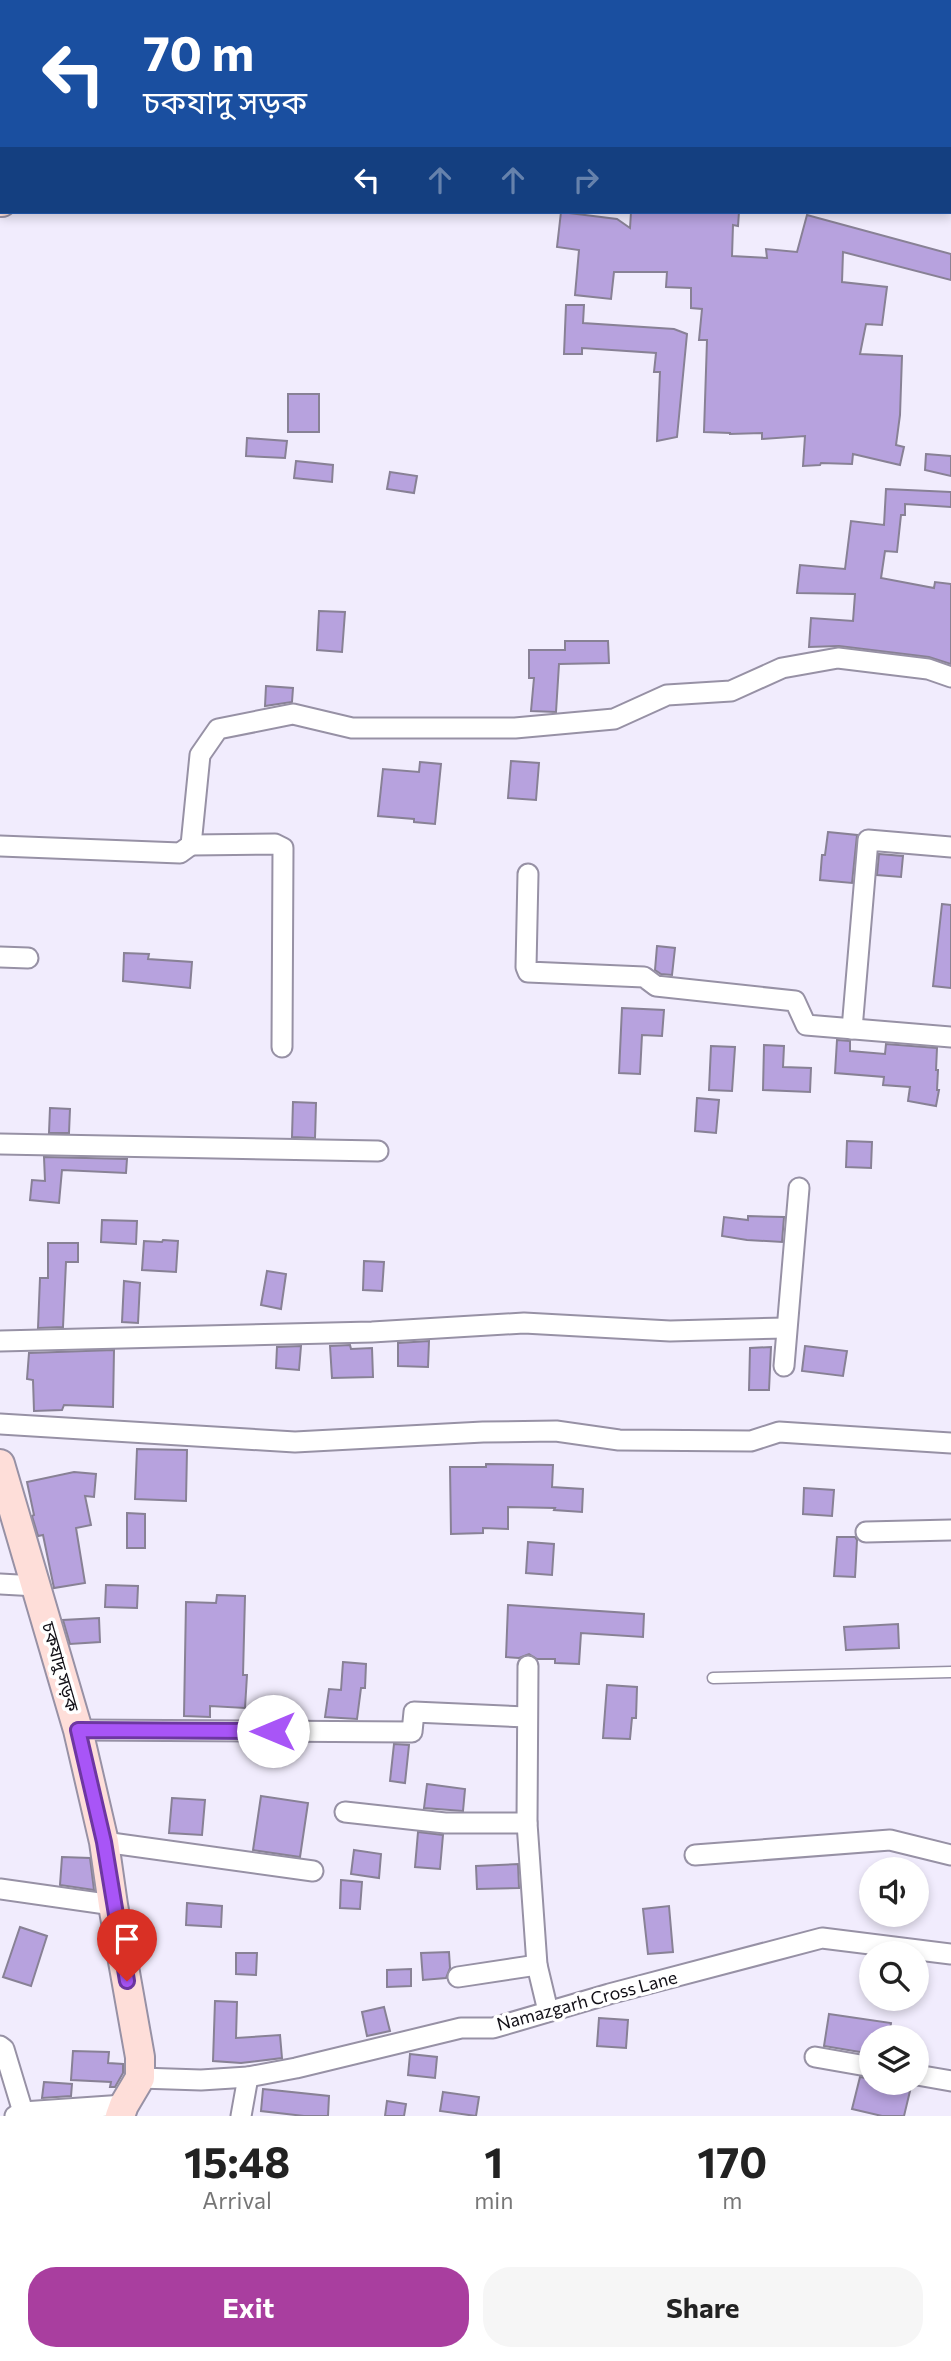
<!DOCTYPE html>
<meta charset="utf-8">
<style>
body{margin:0;font-family:Commissioner,"Noto Sans Bengali",sans-serif;background:#f6f6f6;color:#222;height:100vh;display:flex;flex-direction:column;font-size:26px;white-space:nowrap}
*{box-sizing:border-box;margin:0}
p{font-size:23px;color:#767676}
.icon{flex:none;width:38px;height:38px;fill:none;stroke:currentColor;stroke-width:2;stroke-linecap:round;stroke-linejoin:round}
.map{position:relative;height:2116px;overflow:hidden}
.side{display:flex;flex-direction:column;background:#fff;flex:1}
.side>*{flex:none}
.hud{position:absolute;left:0px;top:0px;width:952px;height:214px;box-shadow:0 4px 10px #0003;background:#1a4fa0;color:#fff;overflow:hidden}
.tools{position:absolute;left:859px;top:1857px;display:grid;gap:14px}
.tools a{display:grid;place-items:center;width:70px;height:70px;border-radius:50%;background:#fff;box-shadow:0 4px 10px #0003;font-size:35px}
.pin{position:absolute;display:grid;place-items:center;width:60px;height:60px;color:#fff;margin:-72px -30px;border-radius:50% 50% 50% 0;rotate:-45deg;box-shadow:0 0 7px #0007}
.pin .icon{rotate:45deg}
.me{position:absolute;width:77px;margin:-38px;rotate:270deg;stroke-linejoin:round;filter:drop-shadow(0 0 5px #0008)}
.turn{display:flex;align-items:center;gap:24px;height:147px;padding:0 28px;font-size:32px}
.turn .icon{width:91px;height:91px;stroke-width:2.5}
.turn b{display:block;font-size:49px;line-height:60px}
.lanes{display:flex;align-items:center;height:66px;padding:0 28px;background:#0003;justify-content:center;gap:35px;direction:ltr}
.lanes .off{opacity:.35}
.eta{display:flex;justify-content:space-evenly;align-items:center;height:119px;text-align:center}
.eta b{font-size:42px;font-weight:700;line-height:49px}
.action{display:flex;gap:14px;margin-top:auto;padding:14px 28px}
.action a{flex:1;height:80px;border-radius:28px;background:#a93e9f;color:#fff;font-size:28px;font-weight:700;line-height:80px;text-align:center}
.action a+a{background:#f6f6f6;color:#222}
.map>svg:first-child{display:block}
</style>
<div class="map">
<svg width="951" height="2116" viewBox="0 0 951 2116">
<rect width="100%" height="100%" fill="#f1ecfd"/>
<g fill="#b7a2de" stroke="#888195" stroke-width="2">
<polygon points="561,212 617,219 630,228 631,212 739,212 738,226 733,225 732,256 767,258 766,249 797,252 807,215 951,254 951,280 843,252 842,282 887,287 882,325 866,324 860,354 902,356 900,415 896,445 904,447 900,465 853,454 852,464 821,463 820,465 803,466 805,436 762,439 762,433 730,434 730,433 704,432 707,340 699,340 702,309 691,308 691,288 666,287 667,272 614,272 611,299 575,295 579,250 557,247"/>
<polygon points="566,305 584,305 583,323 674,329 687,334 677,437 657,441 660,372 654,372 656,353 582,348 582,354 564,354"/>
<rect x="288" y="394" width="31" height="38"/>
<polygon points="247,438 287,441 285,458 246,456"/>
<polygon points="926,454 951,456 951,476 925,470"/>
<polygon points="296,461 333,465 332,482 294,478"/>
<polygon points="390,472 417,476 414,493 387,489"/>
<polygon points="886,489 951,492 951,507 905,504 905,515 901,515 897,552 885,551 881,578 934,588 935,582 951,584 951,664 929,657 839,646 809,647 811,618 853,621 855,594 797,593 800,565 845,569 851,521 884,525"/>
<polygon points="319,611 345,612 342,652 317,650"/>
<polygon points="565,641 608,641 609,663 559,664 556,712 531,711 534,678 529,678 529,650 565,650"/>
<polygon points="266,686 293,688 292,702 265,706"/>
<polygon points="511,761 539,763 536,800 508,798"/>
<polygon points="420,762 441,764 435,824 414,822 414,819 378,816 383,769 419,772"/>
<polygon points="828,832 857,835 852,883 820,880 822,855 825,855"/>
<polygon points="879,854 903,856 901,877 877,875"/>
<polygon points="942,904 951,905 951,988 933,986"/>
<polygon points="657,946 675,948 672,975 661,974 655,970"/>
<polygon points="124,953 149,954 148,959 192,962 190,988 123,981"/>
<polygon points="622,1008 664,1010 662,1036 642,1035 640,1074 619,1073"/>
<polygon points="837,1040 850,1041 850,1051 885,1054 886,1044 937,1048 936,1070 938,1070 937,1090 939,1090 936,1106 908,1101 910,1087 883,1085 884,1077 835,1073"/>
<polygon points="764,1045 784,1046 783,1067 811,1068 810,1092 763,1090"/>
<polygon points="711,1046 735,1047 732,1091 709,1090"/>
<polygon points="697,1098 719,1100 716,1133 695,1131"/>
<polygon points="293,1102 316,1103 315,1138 292,1137"/>
<polygon points="50,1108 70,1109 69,1133 49,1133"/>
<polygon points="847,1141 872,1142 871,1168 846,1167"/>
<polygon points="44,1157 127,1159 126,1173 62,1170 59,1203 30,1200 32,1180 45,1181"/>
<polygon points="748,1216 784,1217 782,1242 747,1240 722,1236 724,1217 748,1220"/>
<polygon points="102,1220 137,1221 136,1244 101,1242"/>
<polygon points="163,1240 178,1241 176,1272 142,1270 144,1241 162,1242"/>
<polygon points="48,1243 78,1243 78,1262 66,1262 63,1327 38,1328 40,1278 48,1278"/>
<polygon points="364,1261 384,1262 382,1291 363,1290"/>
<polygon points="267,1271 286,1274 281,1309 261,1305"/>
<polygon points="124,1281 140,1283 138,1323 122,1322"/>
<polygon points="429,1341 428,1367 398,1366 398,1343"/>
<polygon points="350,1345 351,1349 372,1348 373,1377 332,1378 330,1346"/>
<polygon points="301,1346 299,1370 276,1368 277,1347"/>
<polygon points="805,1346 847,1351 843,1376 802,1371"/>
<polygon points="771,1347 769,1390 749,1390 750,1348"/>
<polygon points="114,1350 113,1407 64,1405 62,1410 34,1411 33,1380 27,1379 29,1353"/>
<polygon points="137,1449 187,1450 186,1501 135,1499"/>
<polygon points="486,1464 553,1465 552,1487 583,1489 582,1512 554,1510 555,1508 508,1507 508,1529 483,1528 483,1533 451,1534 450,1467 486,1467"/>
<polygon points="74,1472 96,1474 94,1497 85,1496 91,1525 76,1528 85,1583 54,1588 43,1535 38,1536 32,1516 34,1515 27,1482"/>
<polygon points="804,1488 834,1490 832,1516 803,1514"/>
<polygon points="127,1513 145,1514 145,1548 127,1548"/>
<polygon points="837,1537 855,1537 857,1540 855,1577 834,1576"/>
<polygon points="528,1542 554,1544 552,1575 526,1573"/>
<polygon points="106,1585 138,1586 137,1608 105,1607"/>
<polygon points="217,1595 245,1596 243,1675 247,1675 245,1708 210,1706 210,1717 184,1716 186,1602 216,1603"/>
<polygon points="508,1605 644,1614 643,1637 581,1633 579,1664 555,1663 555,1659 537,1659 529,1654 519,1658 506,1657"/>
<polygon points="99,1618 100,1642 70,1644 63,1620"/>
<polygon points="898,1624 899,1648 846,1650 844,1627"/>
<polygon points="343,1662 366,1664 365,1688 361,1688 357,1719 325,1717 329,1689 341,1690"/>
<polygon points="607,1685 637,1687 636,1718 632,1718 630,1739 603,1738"/>
<polygon points="394,1744 409,1745 405,1783 390,1781"/>
<polygon points="427,1784 465,1789 463,1811 424,1808"/>
<polygon points="261,1796 308,1803 300,1857 253,1850"/>
<polygon points="172,1798 205,1800 202,1835 169,1833"/>
<polygon points="418,1832 443,1835 440,1869 415,1867"/>
<polygon points="354,1850 381,1854 379,1878 351,1874"/>
<polygon points="62,1857 90,1858 94,1890 60,1885"/>
<polygon points="518,1864 519,1888 477,1889 476,1866"/>
<polygon points="341,1880 362,1882 360,1909 340,1908"/>
<polygon points="187,1903 222,1906 221,1927 186,1925"/>
<polygon points="669,1906 673,1952 648,1954 643,1909"/>
<polygon points="20,1927 47,1936 31,1986 3,1977"/>
<polygon points="449,1952 450,1968 446,1978 423,1980 421,1953"/>
<polygon points="236,1953 257,1953 256,1975 236,1974"/>
<polygon points="411,1969 411,1986 387,1987 387,1970"/>
<polygon points="215,2001 237,2002 236,2038 280,2035 282,2058 241,2063 213,2061"/>
<polygon points="384,2007 390,2031 367,2036 362,2012"/>
<polygon points="829,2014 891,2023 889,2037 872,2037 872,2054 824,2046"/>
<polygon points="599,2018 628,2020 626,2048 597,2046"/>
<polygon points="73,2051 109,2052 108,2063 123,2064 123,2073 115,2087 110,2087 111,2082 71,2080"/>
<polygon points="410,2054 437,2057 435,2078 408,2075"/>
<polygon points="860,2077 872,2079 872,2082 910,2091 904,2116 882,2116 852,2109"/>
<polygon points="44,2082 72,2084 71,2096 42,2098"/>
<polygon points="263,2089 329,2096 328,2116 304,2116 261,2111"/>
<polygon points="443,2092 479,2097 476,2116 440,2111"/>
<polygon points="387,2101 406,2104 404,2116 385,2116"/>
</g>
<g fill="none" stroke-linecap="round" stroke-linejoin="round">
<g stroke="#9791a5" stroke-width="13">
<polyline id="lane" points="713,1678 951,1672"/>
</g>
<g stroke="#9791a5" stroke-width="23">
<g id="street">
<polyline points="516,0 516,2"/>
<polyline points="191,845 275,844 283,848 282,1047"/>
<polyline points="0,846 180,853 191,845 200,755 218,729 293,714 352,728 515,728 614,719 667,695 731,691 782,668 838,658 928,669 951,677"/>
<polyline points="528,874 526,967 528,972 644,977 656,986 795,1001 806,1025 951,1037"/>
<polyline points="0,957 28,958"/>
<polyline points="852,1029 868,840 951,847"/>
<polyline points="0,1144 378,1151"/>
<polyline points="0,1341 372,1332 524,1323 670,1331 786,1328"/>
<polyline points="784,1366 799,1188"/>
<polyline points="0,1424 295,1442 483,1432 556,1431 619,1440 751,1441 779,1432 951,1443"/>
<polyline points="866,1532 951,1530"/>
<polyline points="0,1584 37,1586"/>
<polyline points="528,1666 527,1823 537,1965 548,2011"/>
<polyline points="78,1730 412,1732 414,1712 527,1717"/>
<polyline points="345,1812 445,1823 527,1823"/>
<polyline points="104,1842 313,1871"/>
<polyline points="695,1855 890,1840 951,1855"/>
<polyline points="0,1889 113,1905"/>
<polyline points="458,1977 537,1965"/>
<polyline points="0,2046 4,2049 23,2112"/>
<polyline points="815,2057 872,2067"/>
<polyline points="917,2075 951,2081"/>
<polyline points="140,2078 201,2080 248,2077 296,2068 461,2028 493,2028 609,1994 822,1938 951,1954"/>
<polyline points="15,2116 23,2112 124,2105"/>
<polyline points="241,2116 248,2077"/>
</g>
</g>
<g stroke="#9791a5" stroke-width="32">
<g id="secondary">
<polyline points="950,94 951,94"/>
<polyline points="0,202 2,202"/>
<polyline points="0,1464 78,1730 104,1842 113,1905 140,2057 140,2078 124,2105 120,2116"/>
</g>
</g>
<use href="#lane" stroke="#fff" stroke-width="10"/>
<use href="#street" stroke="#fff" stroke-width="19"/>
<use href="#secondary" stroke="#feded9" stroke-width="28"/>
</g>
<g fill="none" stroke-linecap="round" stroke-linejoin="round">
<g stroke="#6d37a1" stroke-width="18">
<polyline id="route" points="127,1981 104,1842 78,1730 273,1731"/>
</g>
<use href="#route" stroke="#a855f7" stroke-width="12"/>
</g>
<g text-anchor="middle" stroke-width="7" stroke-linejoin="round" paint-order="stroke">
<g font-size="18" fill="#110f16" stroke="#fff">
<text transform="translate(60 1667) rotate(74)" y="6">চকযাদু সড়ক</text>
<text transform="translate(587 2001) rotate(-15)" y="6">Namazgarh Cross Lane</text>
</g>
</g>
</svg>
<div class="tools">
<a><svg class="icon" aria-label="sound" viewBox="0 0 24 24"><path d="M4 9h4l5-4v14l-5-4H4zM17 9q2 3 0 6"/></svg></a>
<a><svg class="icon" aria-label="search" viewBox="0 0 24 24"><circle cx="10" cy="10" r="6"/><path d="M15 15l6 6"/></svg></a>
<a><svg class="icon" aria-label="layers" viewBox="0 0 24 24"><path d="M12 4l9 5-9 5-9-5zM3 14l9 5 9-5"/></svg></a>
</div>
<div class="pin" style="left:127px;top:1981px;background:#d93025"><svg class="icon" aria-label="arrive" viewBox="0 0 24 24"><path d="M6 21V4h12l-3 4 3 4H6"/></svg></div>
<svg class="me" style="left:273px;top:1731px" viewBox="-20 -20 40 40"><circle r="19" fill="#fff"/><path d="M0-13L10 11 0 6-10 11z" fill="#a855f7"/></svg>
<div class="hud">
<div class="turn"><svg class="icon" aria-label="left" viewBox="0 0 24 24"><path d="M17 20v-9H6M10 6l-5 5 5 5"/></svg><div><b>70 m</b>চকযাদু সড়ক</div></div>
<div class="lanes"><svg class="icon" aria-label="left" viewBox="0 0 24 24"><path d="M17 20v-9H6M10 6l-5 5 5 5"/></svg><svg class="icon off" aria-label="ahead" viewBox="0 0 24 24"><path d="M12 20V5M6 11l6-6 6 6"/></svg><svg class="icon off" aria-label="ahead" viewBox="0 0 24 24"><path d="M12 20V5M6 11l6-6 6 6"/></svg><svg class="icon off" aria-label="right" viewBox="0 0 24 24"><path d="M7 20v-9h11M14 6l5 5-5 5"/></svg></div>
</div>
</div>
<section class="side">
<div class="eta">
<div><b>15:48</b><p>Arrival</p></div>
<div><b>1</b><p>min</p></div>
<div><b>170</b><p>m</p></div>
</div>
<div class="action"><a>Exit</a><a>Share</a></div>
</section>
